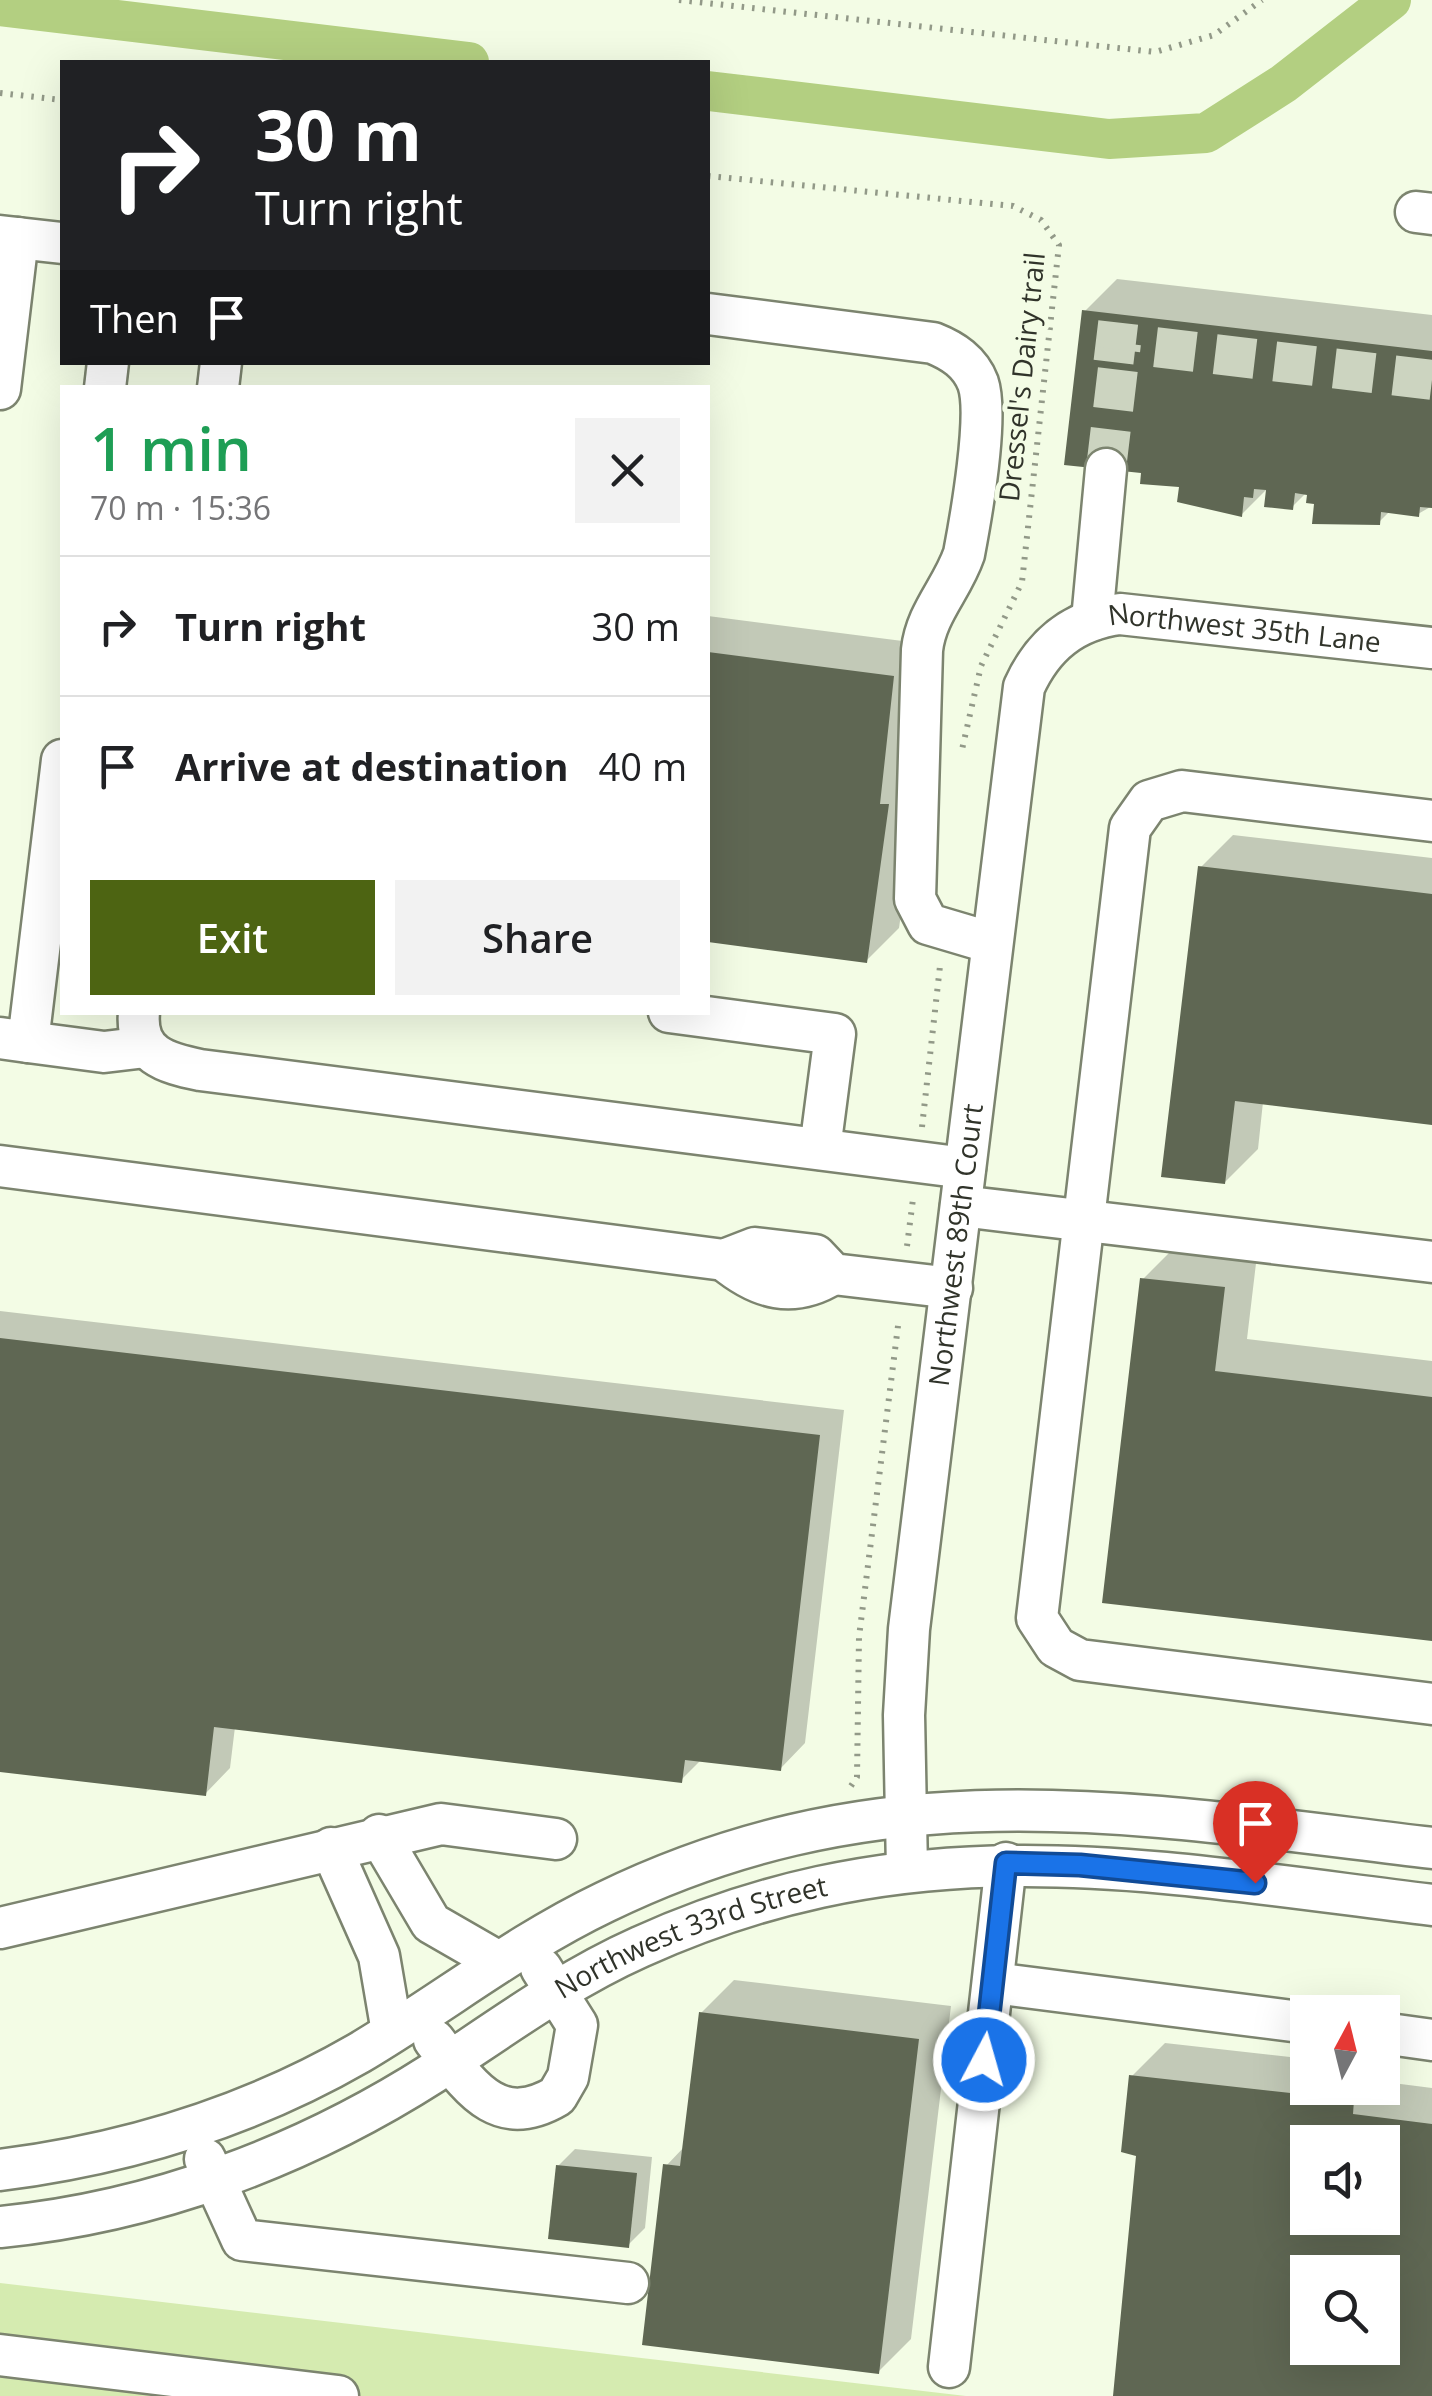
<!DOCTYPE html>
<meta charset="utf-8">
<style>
body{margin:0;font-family:"Open Sans",sans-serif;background:#f2f2f2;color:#202124;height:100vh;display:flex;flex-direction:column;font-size:38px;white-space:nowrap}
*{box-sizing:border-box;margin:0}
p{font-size:32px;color:#757577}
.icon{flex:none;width:55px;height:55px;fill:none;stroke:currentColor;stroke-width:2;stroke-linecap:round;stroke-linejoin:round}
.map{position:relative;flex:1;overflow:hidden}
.sheet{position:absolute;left:60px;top:385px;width:650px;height:630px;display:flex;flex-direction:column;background:#fff;border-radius:0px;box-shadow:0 10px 40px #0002}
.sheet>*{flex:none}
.hud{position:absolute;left:60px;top:60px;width:650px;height:305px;border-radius:0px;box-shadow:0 10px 40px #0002;background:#202124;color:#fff;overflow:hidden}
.needle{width:65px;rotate:7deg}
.controls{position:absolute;left:1290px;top:1995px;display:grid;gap:20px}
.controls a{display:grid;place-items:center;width:110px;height:110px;border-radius:0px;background:#fff;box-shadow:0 10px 40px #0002;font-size:50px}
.pin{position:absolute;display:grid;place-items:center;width:85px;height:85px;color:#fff;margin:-102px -42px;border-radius:50% 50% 50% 0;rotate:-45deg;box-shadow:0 0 10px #0007}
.pin .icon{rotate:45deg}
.me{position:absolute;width:110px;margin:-55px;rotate:6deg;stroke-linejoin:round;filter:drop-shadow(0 0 8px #0008)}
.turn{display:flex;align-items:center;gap:35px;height:210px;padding:0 30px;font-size:45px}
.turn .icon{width:130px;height:130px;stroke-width:2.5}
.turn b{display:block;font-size:70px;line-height:85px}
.then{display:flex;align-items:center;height:95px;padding:0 30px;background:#0003;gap:20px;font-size:38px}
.round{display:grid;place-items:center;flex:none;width:105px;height:105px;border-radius:0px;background:#f2f2f2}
.summary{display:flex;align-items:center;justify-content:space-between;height:170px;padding:0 30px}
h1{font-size:60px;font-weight:600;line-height:75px;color:#1e9e55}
.button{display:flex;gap:20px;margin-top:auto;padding:20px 30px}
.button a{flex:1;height:115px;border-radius:0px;background:#4d6412;color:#fff;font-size:40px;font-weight:600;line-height:115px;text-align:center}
.button a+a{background:#f2f2f2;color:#202124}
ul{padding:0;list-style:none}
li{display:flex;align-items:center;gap:30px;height:140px;padding:0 30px;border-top:2px solid #e0e0e0}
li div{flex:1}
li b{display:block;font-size:38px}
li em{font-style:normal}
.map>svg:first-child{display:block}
</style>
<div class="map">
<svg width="1432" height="2396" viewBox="0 0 1432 2396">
<rect width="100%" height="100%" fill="#f3fce5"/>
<polygon fill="#d5ebb0" points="0,2283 966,2396 0,2396"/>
<g fill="#0003" fill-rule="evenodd">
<polygon points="1117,279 1432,315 1432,506 1418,514 1390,511 1379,522 1317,502 1310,489 1292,507 1269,487 1241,515 1144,471 1084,312"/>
<polygon points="708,616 926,644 921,772 899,928 866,961 708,939"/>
<polygon points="1233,835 1432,858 1432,1122 1263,1102 1258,1149 1225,1182 1200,868"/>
<polygon points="1176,1246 1257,1255 1247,1339 1432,1361 1432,1639 1105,1600 1143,1279"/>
<polygon points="0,1311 844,1410 805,1743 780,1769 701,1760 681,1780 235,1727 230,1768 205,1794 0,1769"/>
<polygon points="734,1980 951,2006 911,2339 878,2372 666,2166 685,2146 701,2013"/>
<path d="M1165 2043 1308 2059V2088H1382V2068L1385 2082 1432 2088V2396H1116L1139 2154 1132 2076ZM1308 2142H1382V2218H1308ZM1308 2272H1382V2348H1308Z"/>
<polygon points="575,2149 652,2157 645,2228 628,2245 558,2166"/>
</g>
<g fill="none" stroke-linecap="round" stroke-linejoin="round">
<g stroke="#b3cf81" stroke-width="40">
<polyline points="0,6 469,62"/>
<polyline points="708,91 1109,139 1206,133 1283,84 1391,0"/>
</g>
</g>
<g fill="#5f6753" fill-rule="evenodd">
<polygon points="1082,310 1432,351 1432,508 1420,507 1419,517 1381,512 1380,525 1312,524 1314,504 1306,503 1307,495 1295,493 1293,510 1264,507 1266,490 1254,489 1253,498 1244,497 1242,517 1177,502 1179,487 1140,484 1141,473 1064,465"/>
<polygon points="708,652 894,676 880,804 889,804 867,963 708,942"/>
<polygon points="1198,866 1432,894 1432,1125 1235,1101 1225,1184 1161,1177"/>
<polygon points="1140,1278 1225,1287 1215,1371 1432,1397 1432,1641 1102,1603"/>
<polygon points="0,1338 820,1435 781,1771 685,1760 682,1783 214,1727 206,1796 0,1772"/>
<polygon points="699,2012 919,2039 879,2374 642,2345 663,2164 680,2166"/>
<path d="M1129 2075 1354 2100 1353 2114 1432 2124V2396H1113L1136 2156 1121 2152ZM1308 2142H1382V2218H1308ZM1308 2272H1382V2348H1308Z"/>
<polygon points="556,2165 637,2173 629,2248 548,2239"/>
</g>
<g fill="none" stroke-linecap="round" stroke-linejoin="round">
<g stroke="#ccd4c0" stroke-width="40" stroke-dasharray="40 20" stroke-linecap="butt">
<polyline points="1096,340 1432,380"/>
<polyline points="1106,469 1121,343"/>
</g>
<g stroke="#7c846f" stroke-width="45">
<g id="minor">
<polyline points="1416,212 1432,214"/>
<polyline points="0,236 62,243"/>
<path d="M708 314 933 343C953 351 970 362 978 383 989 415 971 517 964 554 952 589 926 613 922 650L915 899 928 924 992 943"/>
<polyline points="105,388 108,362"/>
<polyline points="218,388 221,362"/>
<polyline points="0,389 18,238"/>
<polyline points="1092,620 1106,469"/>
<polyline points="1432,821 1182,791 1149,801 1130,828 1037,1618 1056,1647 1080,1660 1432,1704"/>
<path d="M139 1012C135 1055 166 1063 200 1070L965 1168"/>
<polyline points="669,1012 835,1034 820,1149"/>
<polyline points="0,1038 28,1042 62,760"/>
<polyline points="28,1042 104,1052 146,1047"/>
<polyline points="0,1166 724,1260 755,1248 815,1255 833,1274 952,1288"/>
<polyline points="961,1206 1432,1262"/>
<path d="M724 1260C759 1289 793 1299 833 1274"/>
<polyline points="379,1835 431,1923 497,1961"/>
<polyline points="331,1848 379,1956 392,2032"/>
<path id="s1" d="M907 1870 904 1715 909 1629 1024 687C1043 645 1073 620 1120 614L1432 648"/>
<polyline points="0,1928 441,1824 556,1839"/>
<polyline points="993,1983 1308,2023"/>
<polyline points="1382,2033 1432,2040"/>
<path d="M434 2040C468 2084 496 2132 557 2096L568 2077 577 2025 541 1968"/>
<polyline points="205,2159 242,2240 628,2283"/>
<path d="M0 2170C126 2154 248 2117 359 2053 442 2004 517 1944 605 1902 887 1765 1135 1813 1432 1848"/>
<path id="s2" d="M0 2227C154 2212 303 2156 433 2073 501 2028 566 1980 640 1947 917 1822 1145 1870 1432 1905"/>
<polyline points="0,2355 338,2396"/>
<polyline points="949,2367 1006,1863"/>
</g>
</g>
<g stroke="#929988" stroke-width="6" stroke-dasharray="2.5 8" stroke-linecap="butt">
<polyline points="679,0 1155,52 1214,35 1262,0"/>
<polyline points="0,93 62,100"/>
<polyline points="708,176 1013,206 1041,220 1059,245 1022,582 981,666 961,754"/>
<polyline points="922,1127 940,966"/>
<polyline points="907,1246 913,1199"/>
<polyline points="851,1786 857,1777 859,1637 899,1318"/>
</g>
<use href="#minor" stroke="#fff" stroke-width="40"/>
</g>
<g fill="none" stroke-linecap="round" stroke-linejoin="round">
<g stroke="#114b97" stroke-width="25">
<polyline id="route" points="984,2060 1006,1863 1080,1865 1255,1883"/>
</g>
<use href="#route" stroke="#1a73e8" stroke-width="18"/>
</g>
<g text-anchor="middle" stroke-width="10" stroke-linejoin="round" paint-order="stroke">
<g font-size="28" fill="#30332a" stroke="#f3fce5">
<text transform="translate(1022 377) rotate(-84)" y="10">Dressel's Dairy trail</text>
<text dy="10" stroke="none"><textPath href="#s1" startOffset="1442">Northwest 35th Lane</textPath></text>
<text dy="10" stroke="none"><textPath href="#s1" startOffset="628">Northwest 89th Court</textPath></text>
<text dy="10" stroke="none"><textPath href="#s2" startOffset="758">Northwest 33rd Street</textPath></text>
</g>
</g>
</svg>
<div class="controls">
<a><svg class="needle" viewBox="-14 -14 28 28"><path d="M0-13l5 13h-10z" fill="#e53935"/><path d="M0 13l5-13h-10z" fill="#757577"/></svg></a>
<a><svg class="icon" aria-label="sound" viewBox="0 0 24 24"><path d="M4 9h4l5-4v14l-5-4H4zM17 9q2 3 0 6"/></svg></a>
<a><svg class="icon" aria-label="search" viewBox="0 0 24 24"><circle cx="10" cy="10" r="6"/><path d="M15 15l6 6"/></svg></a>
</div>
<div class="pin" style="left:1255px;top:1883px;background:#d93025"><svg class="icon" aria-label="arrive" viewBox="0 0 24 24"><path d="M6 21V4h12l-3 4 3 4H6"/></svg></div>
<svg class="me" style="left:984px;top:2060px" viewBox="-20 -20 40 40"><circle r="17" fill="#1a73e8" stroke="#fff" stroke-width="3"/><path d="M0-11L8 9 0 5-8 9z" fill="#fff"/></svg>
<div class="hud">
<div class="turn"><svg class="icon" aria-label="right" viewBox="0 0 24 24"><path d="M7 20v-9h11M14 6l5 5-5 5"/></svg><div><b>30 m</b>Turn right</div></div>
<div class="then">Then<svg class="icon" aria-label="arrive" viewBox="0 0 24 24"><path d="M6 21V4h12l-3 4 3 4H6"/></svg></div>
</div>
<section class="sheet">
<div class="summary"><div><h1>1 min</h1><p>70 m · 15:36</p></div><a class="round"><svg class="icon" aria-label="close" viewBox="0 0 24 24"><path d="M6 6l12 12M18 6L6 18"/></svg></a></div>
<ul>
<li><svg class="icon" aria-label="right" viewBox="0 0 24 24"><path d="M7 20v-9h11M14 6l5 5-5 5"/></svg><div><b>Turn right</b></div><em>30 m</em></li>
<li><svg class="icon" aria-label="arrive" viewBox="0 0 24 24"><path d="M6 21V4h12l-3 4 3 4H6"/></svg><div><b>Arrive at destination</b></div><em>40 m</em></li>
</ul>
<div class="button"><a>Exit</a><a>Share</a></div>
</section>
</div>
